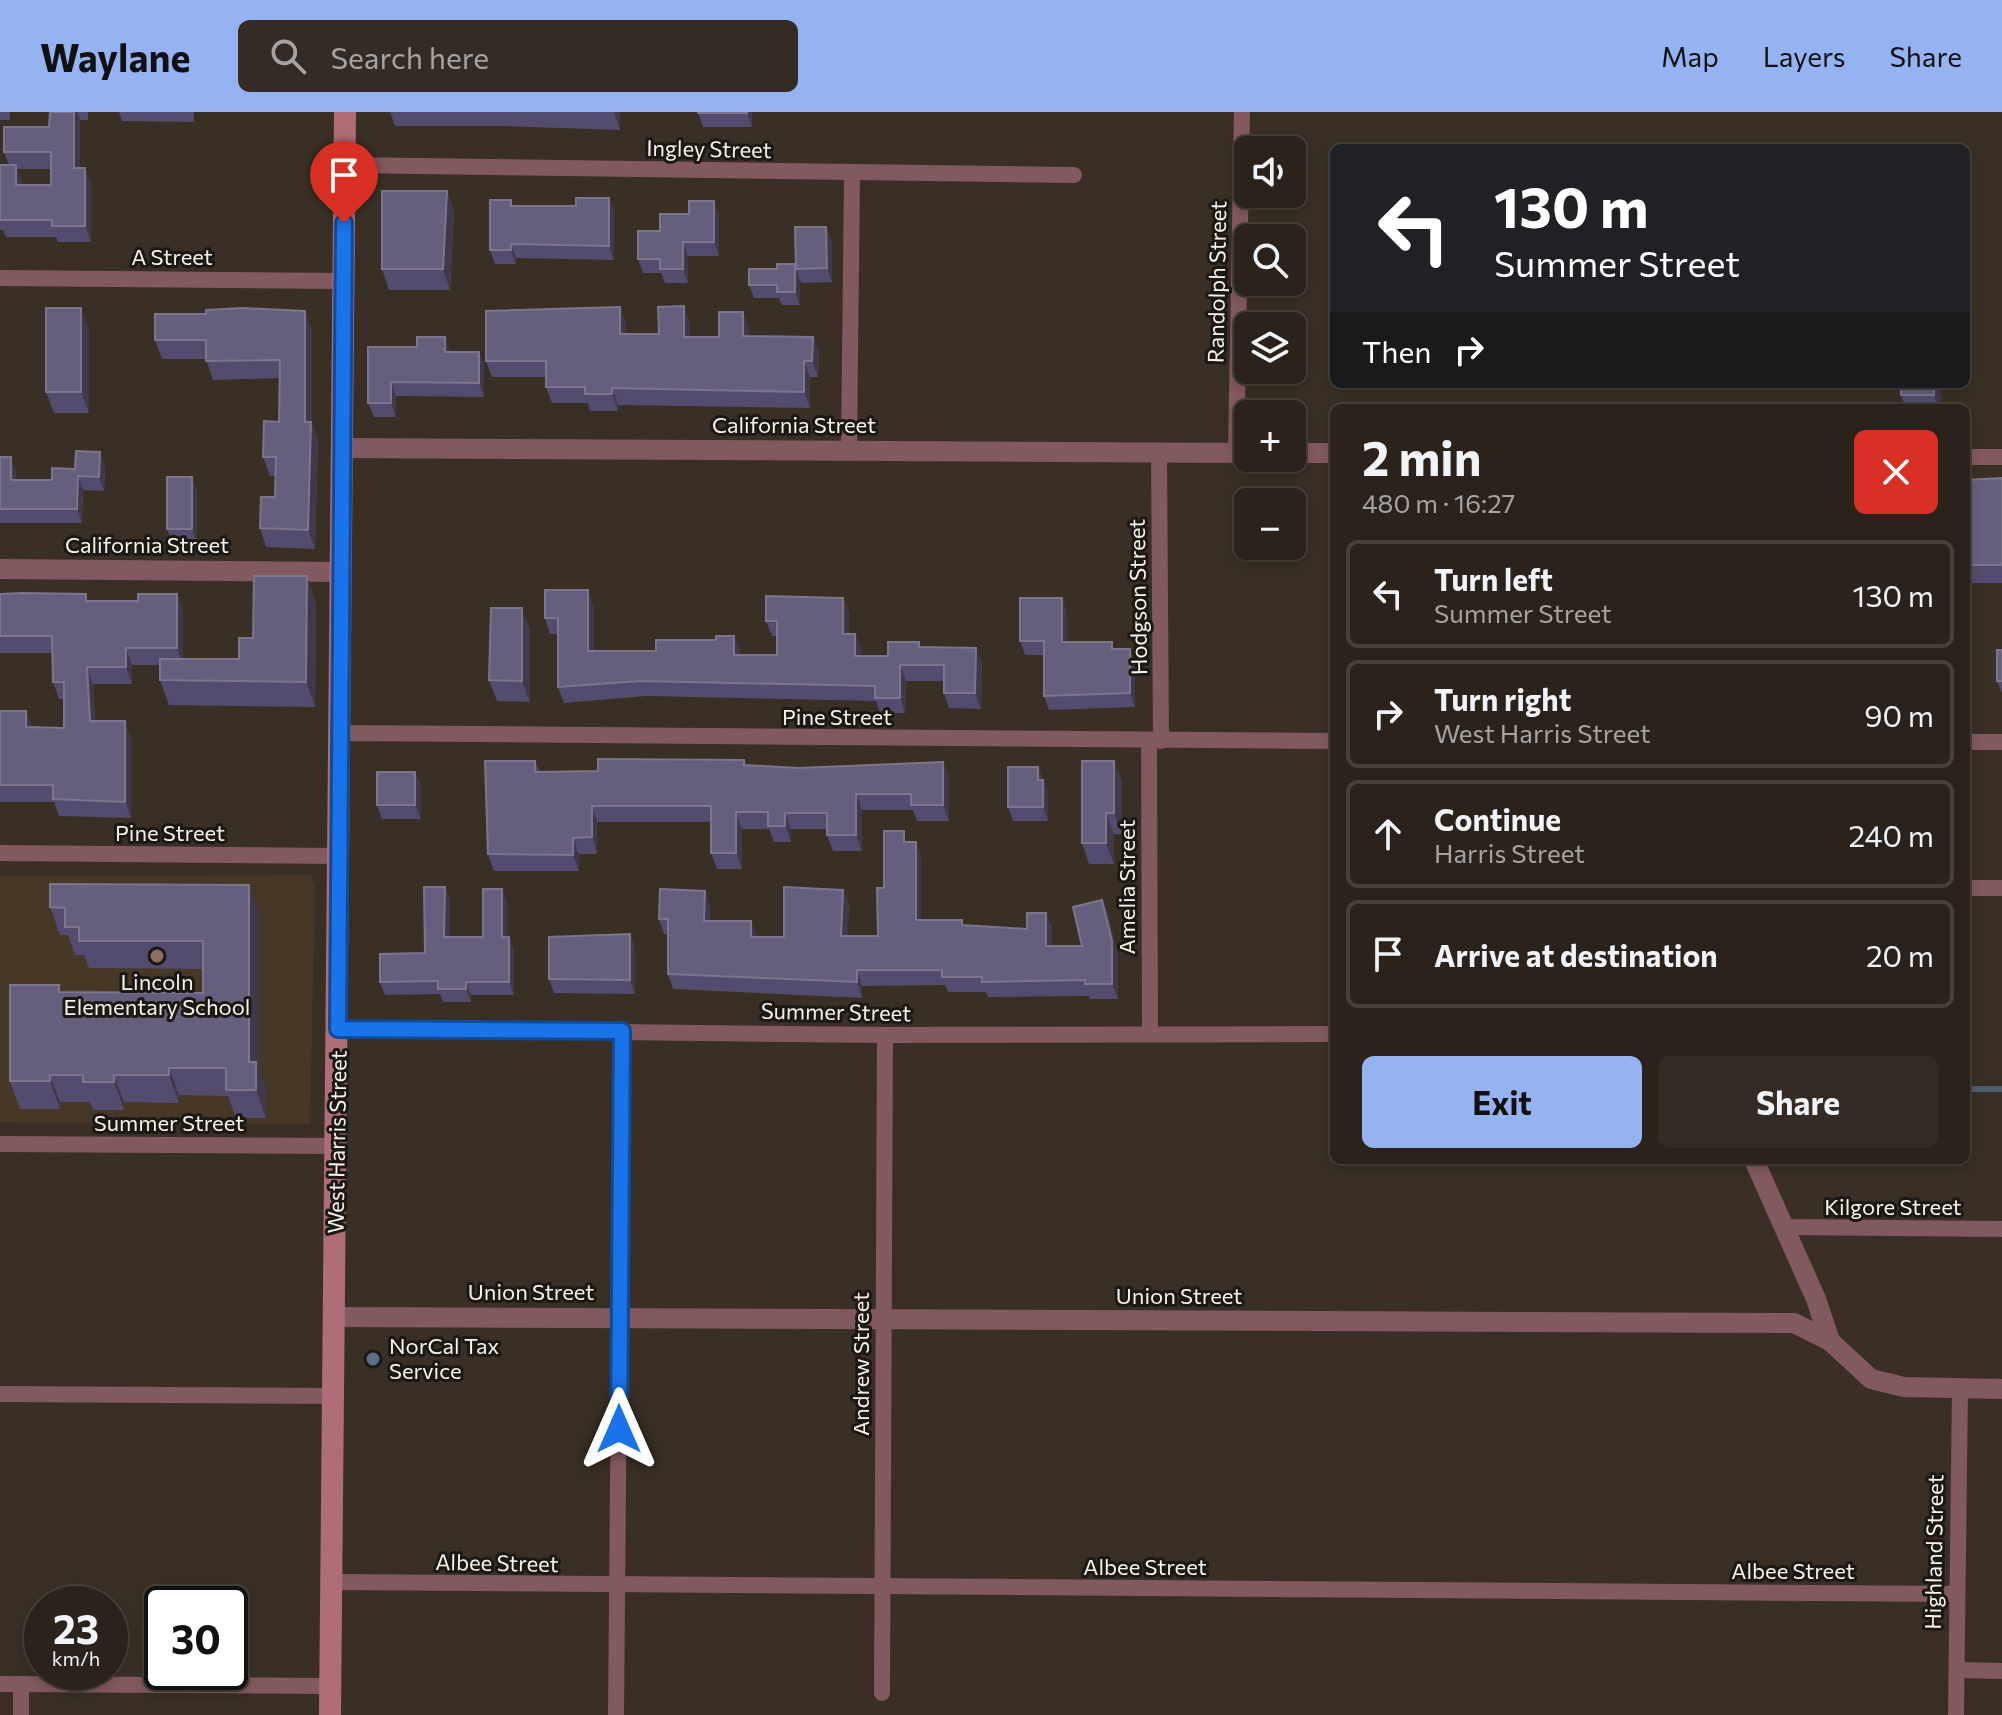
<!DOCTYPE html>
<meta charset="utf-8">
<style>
body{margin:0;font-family:Commissioner,sans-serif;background:#332b24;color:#f1f3f6;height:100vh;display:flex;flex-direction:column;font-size:30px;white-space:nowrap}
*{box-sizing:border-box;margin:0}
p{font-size:26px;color:#a6a4a3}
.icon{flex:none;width:44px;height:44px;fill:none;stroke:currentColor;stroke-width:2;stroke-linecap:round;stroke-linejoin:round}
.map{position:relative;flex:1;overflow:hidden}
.details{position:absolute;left:1330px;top:292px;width:640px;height:760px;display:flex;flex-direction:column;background:#2b231b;border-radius:12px;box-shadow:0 4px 12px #0003,0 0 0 2px #47403a}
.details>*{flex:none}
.top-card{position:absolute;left:1330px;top:32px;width:640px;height:244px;border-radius:12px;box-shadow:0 4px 12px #0003,0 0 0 2px #47403a;background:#202124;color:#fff;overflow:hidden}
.buttons{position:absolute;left:1234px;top:24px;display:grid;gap:16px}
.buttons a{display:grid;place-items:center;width:72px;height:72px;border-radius:12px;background:#2b231b;box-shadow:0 4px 12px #0003,0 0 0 2px #47403a;font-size:40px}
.speed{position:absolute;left:24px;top:1474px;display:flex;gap:16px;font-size:40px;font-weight:700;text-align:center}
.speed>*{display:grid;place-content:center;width:104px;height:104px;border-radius:50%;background:#2b231b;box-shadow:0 4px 12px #0003,0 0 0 2px #47403a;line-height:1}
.speed small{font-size:20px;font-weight:400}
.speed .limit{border:4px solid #111;border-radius:12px;background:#fff;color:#111}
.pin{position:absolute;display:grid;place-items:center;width:68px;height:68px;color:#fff;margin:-82px -34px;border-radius:50% 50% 50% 0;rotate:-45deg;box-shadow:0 0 8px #0007}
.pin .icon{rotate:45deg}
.me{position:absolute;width:88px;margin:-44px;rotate:0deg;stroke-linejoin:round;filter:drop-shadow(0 0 6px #0008)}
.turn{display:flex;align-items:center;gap:28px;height:168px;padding:0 32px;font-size:36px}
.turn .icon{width:104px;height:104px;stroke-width:2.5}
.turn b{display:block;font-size:56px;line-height:68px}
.then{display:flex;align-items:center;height:76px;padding:0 32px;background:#0003;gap:16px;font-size:30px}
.round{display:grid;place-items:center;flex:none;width:84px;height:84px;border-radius:12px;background:#332b24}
.head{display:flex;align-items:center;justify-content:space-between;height:136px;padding:0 32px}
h1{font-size:48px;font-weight:700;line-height:60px}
.cta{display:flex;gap:16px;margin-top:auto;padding:16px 32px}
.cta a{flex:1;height:92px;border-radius:12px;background:#95b2f1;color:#111;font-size:32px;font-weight:700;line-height:92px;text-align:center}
.cta a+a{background:#332b24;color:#f1f3f6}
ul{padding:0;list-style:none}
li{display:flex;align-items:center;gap:24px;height:108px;margin:0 16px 12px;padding:0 16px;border:4px solid #47403a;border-radius:12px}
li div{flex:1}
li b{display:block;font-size:30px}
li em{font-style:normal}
header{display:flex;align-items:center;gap:48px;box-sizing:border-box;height:112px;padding:0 40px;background:#95b2f1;color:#111}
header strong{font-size:38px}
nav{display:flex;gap:44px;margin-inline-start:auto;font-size:28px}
.search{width:560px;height:72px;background:#332b24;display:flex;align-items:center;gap:20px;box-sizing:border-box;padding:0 28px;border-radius:12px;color:#a6a4a3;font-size:30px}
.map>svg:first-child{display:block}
</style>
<header>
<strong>Waylane</strong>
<div class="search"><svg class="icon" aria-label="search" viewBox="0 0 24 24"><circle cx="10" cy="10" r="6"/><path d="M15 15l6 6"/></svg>Search here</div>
<nav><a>Map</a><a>Layers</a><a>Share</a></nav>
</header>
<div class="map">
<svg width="2002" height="1603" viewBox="0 0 2002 1603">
<rect width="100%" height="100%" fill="#392f24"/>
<polygon fill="#463727" points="311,763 315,775 310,1012 0,1010 0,764"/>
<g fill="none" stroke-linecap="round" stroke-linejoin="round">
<polyline stroke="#4e5d6e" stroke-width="6" points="1966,977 2002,977"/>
<g stroke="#82595e" stroke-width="16">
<polyline points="344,53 1074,63"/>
<polyline points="0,166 344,169"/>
<polyline points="849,337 852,61"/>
<polyline points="1159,341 1161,629"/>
<polyline points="1236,341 1242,0"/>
<polyline points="1966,345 2002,345"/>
<polyline points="340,621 1334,629"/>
<polyline points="1149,629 1150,921"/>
<polyline points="1966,630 2002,630"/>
<polyline points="0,741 340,744"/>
<polyline points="1966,776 2002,776"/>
<polyline points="338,917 885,923 1334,922"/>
<polyline points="0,1032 337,1034"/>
<polyline points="1785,1115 2002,1117"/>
<polyline points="0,1282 335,1284"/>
<polyline points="332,1470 1957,1482"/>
<polyline points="1958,1558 2002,1559"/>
<polyline points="0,1572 331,1574"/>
<polyline points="882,1581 885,923"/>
<polyline points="21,1603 21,1572"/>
<polyline points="616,1603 622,919"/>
<polyline points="1956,1603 1960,1276"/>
</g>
<g stroke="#82595e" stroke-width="20">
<polyline points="341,336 1248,341"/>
<polyline points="1292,341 1334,341"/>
<polyline points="0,457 341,460"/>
<polyline points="1754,1048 1816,1187 1830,1229"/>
<polyline points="335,1205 1794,1211 1830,1229 1871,1267 1904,1275 2002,1277"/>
</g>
<polyline stroke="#af6e77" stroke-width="22" points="330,1603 345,0"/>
</g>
<g fill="#534c6e" fill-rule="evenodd">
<rect x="0" y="0" width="10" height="8"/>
<path d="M50 0H88V8H80V56H85L91 73V130H58L56 125H6L3 118H0V53H9L4 40 49 15ZM17 57H51V73H22Z"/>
<polygon points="119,0 194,0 194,10 122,9"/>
<polygon points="390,0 620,0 620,18 501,14 395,14"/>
<polygon points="698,0 752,0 752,15 703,15"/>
<polygon points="447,79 454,100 450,178 389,178 382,157"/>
<polygon points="609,86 614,100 614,148 516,146 516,152 495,152 490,138 511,88 513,94 576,94"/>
<polygon points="714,89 719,103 719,144 688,144 688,171 665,171 661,161 643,161 638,147 660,119"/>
<polygon points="832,129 832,170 801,171 800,168 800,193 782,193 779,186 754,186 749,173 777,157 795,152"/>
<polygon points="626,211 626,222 659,222 690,211 690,225 719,225 749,216 749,224 813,225 819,241 818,265 810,265 810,296 618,293 618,299 590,299 588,291 552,291 546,275 546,265 492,265 486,249"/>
<polygon points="89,217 89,301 54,301 46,280"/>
<polygon points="312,218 312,311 318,329 315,437 266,435 260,416 275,385 276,364 270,364 263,345 279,310 280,266 213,268 206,247 162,247 155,228"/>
<polygon points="368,235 450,240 479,240 484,254 484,285 396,284 396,305 374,305 368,291"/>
<polygon points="1901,272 1941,272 1941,296 1906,296 1901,283"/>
<polygon points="0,345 16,359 16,368 52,368 75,357 105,354 104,379 83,378 82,411 0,411"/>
<polygon points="2002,366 2002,471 1966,471 1966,368"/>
<polygon points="197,379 197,431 172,431 167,417"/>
<polygon points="0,482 183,499 183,547 239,547 253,526 316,490 315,595 169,593 160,568 160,553 132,553 132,572 93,572 95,609 131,626 131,706 59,704 54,690 0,690 0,599 26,599 32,615 64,616 64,587 59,587 53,570 52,541 0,541"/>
<polygon points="843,486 849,501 849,522 855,522 861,537 861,544 888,544 919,530 921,535 982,551 981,597 949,596 944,581 944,569 906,569 905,601 880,601 876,589 646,584 564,591 558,575 558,522 550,522 545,506 594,494 594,539 656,539 734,524 740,539 740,543 777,543 777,524 772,524 766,509"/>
<polygon points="1067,500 1067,530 1114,537 1135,551 1135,595 1049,598 1044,584 1044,543 1025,543 1020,529"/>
<polygon points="1966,500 1972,514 1972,544 1966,544"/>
<polygon points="530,517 530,590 497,589 489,568"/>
<polygon points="2002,538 2002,581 1997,569"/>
<polygon points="744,648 746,653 799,656 943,650 949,666 949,709 917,709 913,698 862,698 862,739 833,739 827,723 827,717 791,717 791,730 774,730 769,717 742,717 742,757 717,757 711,741 711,710 597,710 597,742 579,742 579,759 494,759 488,742 535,649 539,659 598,659"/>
<polygon points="1114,649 1122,670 1122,722 1114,722 1114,752 1089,752 1082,731"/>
<polygon points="1038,655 1048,682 1048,709 1013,709 1008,695"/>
<polygon points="415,660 421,674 421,707 382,707 377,693"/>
<polygon points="908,730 916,730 921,745 921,808 964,813 1027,817 1046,801 1052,816 1052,834 1082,834 1102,788 1108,803 1118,844 1118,887 1090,887 1089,884 988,885 986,880 948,880 945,873 862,874 862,886 673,877 668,862 668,822 664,822 659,807 705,779 710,794 710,809 757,825 784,825 843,778 849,793 847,824 878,824 884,776"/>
<polygon points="445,775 450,788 449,825 483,825 502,777 507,790 507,825 509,825 514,839 514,883 471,883 471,890 443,890 440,882 385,883 380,870 425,841"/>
<polygon points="50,795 259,800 259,957 266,978 266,1006 236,1006 228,984 179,983 179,991 124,990 124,998 93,998 90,990 60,990 60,997 20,997 10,969 62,880 203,881 203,857 89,856 84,843 75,843 68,823 60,823"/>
<polygon points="630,822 635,836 635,882 554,881 549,867"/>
</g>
<g fill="#41394b">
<polygon points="74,0 77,0 80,8 80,73 74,56"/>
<polygon points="614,0 620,0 620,18"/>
<polygon points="747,0 752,0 752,15"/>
<polygon points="16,53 22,70 22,90 16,73"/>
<polygon points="85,56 91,73 91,130 85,114"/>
<polygon points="447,79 454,100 450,178 443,157"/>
<polygon points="609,86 614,100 614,148 609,134"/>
<polygon points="714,89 719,103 719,144 714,130"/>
<polygon points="826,115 832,129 832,170 827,156"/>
<polygon points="683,130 688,144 688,171 683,157"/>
<polygon points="511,132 516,146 516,152 511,138"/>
<polygon points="795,152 800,168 800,193 795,180"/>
<polygon points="684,194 690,211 690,242 684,225"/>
<polygon points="620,195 626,211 626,238 620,222"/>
<polygon points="81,196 89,217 89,301 81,280"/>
<polygon points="305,199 312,218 312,311 318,329 315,437 308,418 305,310"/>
<polygon points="743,200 749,216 749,240 743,224"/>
<polygon points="445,225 450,239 450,254 445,240"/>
<polygon points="813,225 819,241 818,265 812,249"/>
<polygon points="479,240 484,254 484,285 479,271"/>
<polygon points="804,249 810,265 810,296 804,280"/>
<polygon points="391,270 396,284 396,305 391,291"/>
<polygon points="1934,272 1941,272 1941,296 1939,296 1934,283"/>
<polygon points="612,276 618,293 618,299 612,282"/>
<polygon points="100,340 105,354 104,379 99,365"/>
<polygon points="11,345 16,359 16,382 11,368"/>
<polygon points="78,364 83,378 82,411 77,397"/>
<polygon points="192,365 197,379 197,431 192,417"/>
<polygon points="307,464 316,490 315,595 306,570"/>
<polygon points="588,478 594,494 594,555 588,539"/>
<polygon points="177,482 183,499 183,553 177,536"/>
<polygon points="843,486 849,501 849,537 843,522"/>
<polygon points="1062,486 1067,500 1067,544 1062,530"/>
<polygon points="522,496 530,517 530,590 522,569"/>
<polygon points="1967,500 1972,514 1972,544 1967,531"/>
<polygon points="855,522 861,537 861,559 855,544"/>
<polygon points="734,524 740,539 740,559 734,543"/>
<polygon points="126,536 132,553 132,572 126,555"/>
<polygon points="976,536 982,551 981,597 975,581"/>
<polygon points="1130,537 1135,551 1135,595 1130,581"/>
<polygon points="900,553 906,569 905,601 900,586"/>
<polygon points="87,555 93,572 96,626 90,609"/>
<polygon points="26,599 32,616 26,615"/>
<polygon points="125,609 131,626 131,706 125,690"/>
<polygon points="1114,649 1122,670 1122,722 1114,701"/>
<polygon points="943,650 949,666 949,709 943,693"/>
<polygon points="1038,655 1048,682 1048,709 1043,695 1038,668"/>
<polygon points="415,660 421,674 421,707 415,693"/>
<polygon points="856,682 862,698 862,739 856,723"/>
<polygon points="592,694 597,710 597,742 592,725"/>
<polygon points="736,700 742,717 742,757 736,741"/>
<polygon points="785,701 791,717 791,730 785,714"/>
<polygon points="1106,701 1114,722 1114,752 1106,731"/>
<polygon points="573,726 579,742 579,759 573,743"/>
<polygon points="916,730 921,745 921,824 916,808"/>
<polygon points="249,773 259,800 259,957 266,978 266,1006 256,978 249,950"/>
<polygon points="445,775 450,788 449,839 444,825"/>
<polygon points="502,777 507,790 507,839 502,825"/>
<polygon points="843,778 849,793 847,839 841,824"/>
<polygon points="705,779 710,794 709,824 704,809"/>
<polygon points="1102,788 1108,803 1118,844 1118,887 1112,872"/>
<polygon points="1046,801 1052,816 1052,850 1046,834"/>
<polygon points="751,809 757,824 751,825"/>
<polygon points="630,822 635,836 635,882 630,868"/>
<polygon points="509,825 514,839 514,883 509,870"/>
<polygon points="857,858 862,874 862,886 857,870"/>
<polygon points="466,870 471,883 471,890 466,877"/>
<polygon points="169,956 179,983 179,991 169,963"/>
<polygon points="50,963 60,990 60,997 50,969"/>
<polygon points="114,963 124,990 124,998 114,970"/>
</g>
<g fill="#655e7c" stroke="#7c758d" stroke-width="2">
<polygon points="50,0 74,0 74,56 85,56 85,114 52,114 52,108 0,108 0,53 16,53 16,73 51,73 51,40 4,40 4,15 49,15"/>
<rect x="698" y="0" width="49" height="1"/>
<polygon points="382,79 447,79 443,157 382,157"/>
<polygon points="576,86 609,86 609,134 511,132 511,138 490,138 490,88 511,88 511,94 576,94"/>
<polygon points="689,89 714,89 714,130 683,130 683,157 660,157 660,147 638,147 638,119 660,119 660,102 689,102"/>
<polygon points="795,115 826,115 827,156 796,157"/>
<polygon points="777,152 795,152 795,180 777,180 777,173 749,173 749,157 777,157"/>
<polygon points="684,194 684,225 719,225 719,200 743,200 743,224 813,225 812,249 804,249 804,280 612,276 612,282 585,282 585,275 546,275 546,249 486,249 486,199 620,195 620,222 659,222 658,195"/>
<rect x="46" y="196" width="35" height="84"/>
<polygon points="243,196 305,199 305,310 311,310 308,418 260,416 261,385 275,385 276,345 263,345 264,309 279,310 280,248 206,249 206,228 155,228 155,202 206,202 206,198"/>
<polygon points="417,225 445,225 445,240 479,240 479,271 391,270 391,291 368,291 368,235 417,235"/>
<rect x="1901" y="272" width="33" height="11"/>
<polygon points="76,339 100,340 99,365 78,364 77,397 0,397 0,345 11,345 11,368 52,368 52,356 75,357"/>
<rect x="167" y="365" width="25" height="52"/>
<polygon points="2002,366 2002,453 1966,453 1966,368"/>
<polygon points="254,464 307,464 306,570 160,568 160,547 239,547 239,526 253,526"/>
<polygon points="545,478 588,478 588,539 656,539 656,528 716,528 716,524 734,524 734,543 777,543 777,509 766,509 766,484 843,486 843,522 855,522 855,544 888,544 888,530 919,530 919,535 976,536 975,581 944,581 944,553 900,553 900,586 875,586 875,574 641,569 558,575 558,506 545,506"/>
<polygon points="23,481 86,482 86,489 138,489 138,482 177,482 177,536 126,536 126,555 87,555 90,609 125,609 125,690 53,687 53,673 0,673 0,599 26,599 26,615 64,616 64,570 53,570 52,524 0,524 0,482"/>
<polygon points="1020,486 1062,486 1062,530 1112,530 1112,537 1130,537 1130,581 1044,584 1044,529 1020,529"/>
<polygon points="491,496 522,496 522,569 489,568"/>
<rect x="1966" y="500" width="1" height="31"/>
<rect x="1997" y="538" width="5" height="31"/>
<polygon points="598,647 744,648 744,653 799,656 943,650 943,693 911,693 911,682 856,682 856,723 827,723 827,701 785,701 785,714 768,714 768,700 736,700 736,741 711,741 711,694 592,694 592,725 573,726 573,743 488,742 485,649 535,649 535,660 598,659"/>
<polygon points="1082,649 1114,649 1114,701 1106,701 1106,731 1082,731"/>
<polygon points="1008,655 1038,655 1038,668 1043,668 1043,695 1008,695"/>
<rect x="377" y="660" width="38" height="33"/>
<polygon points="884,719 904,719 904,730 916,730 916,808 962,808 962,813 1027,817 1027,801 1046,801 1046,834 1082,834 1073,795 1102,788 1112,829 1112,872 1085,872 1085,868 982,870 982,865 942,865 942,858 857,858 857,870 668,862 668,807 659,807 660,777 705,779 704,809 751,809 751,825 784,825 784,775 843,778 841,824 878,824 877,776 884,776"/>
<polygon points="50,772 249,773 249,950 256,950 256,978 226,978 226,956 169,956 169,963 114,963 114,970 83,970 83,963 50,963 50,969 10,969 10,873 59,873 59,880 203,881 203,829 79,829 79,815 65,815 65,796 50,795"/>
<polygon points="424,775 445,775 444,825 483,825 483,777 502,777 502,825 509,825 509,870 466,870 466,877 438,877 438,869 380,870 380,842 425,841"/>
<polygon points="630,822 630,868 549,867 549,825"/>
</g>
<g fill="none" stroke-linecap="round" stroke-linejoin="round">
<g stroke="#114b97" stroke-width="20">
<polyline id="route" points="344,111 338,917 622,919 619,1317"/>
</g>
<use href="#route" stroke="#1a73e8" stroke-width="14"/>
</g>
<circle fill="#8d6e63" stroke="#1c1813" stroke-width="3" cx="157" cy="844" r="8"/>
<circle fill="#5c6f8a" stroke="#1c1813" stroke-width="3" cx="373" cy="1247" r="8"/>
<g text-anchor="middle" stroke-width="6" stroke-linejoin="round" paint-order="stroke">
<g font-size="22" fill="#f9f2eb" stroke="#1c1813">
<text transform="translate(709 37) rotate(1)" y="8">Ingley Street</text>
<text x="172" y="153">A Street</text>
<text transform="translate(1217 170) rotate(-89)" y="8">Randolph Street</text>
<text x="794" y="321">California Street</text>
<text x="147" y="441">California Street</text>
<text transform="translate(1138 485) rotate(-91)" y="8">Hodgson Street</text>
<text x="837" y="613">Pine Street</text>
<text x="170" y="729">Pine Street</text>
<text transform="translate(1127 775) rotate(-90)" y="8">Amelia Street</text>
<text transform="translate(836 900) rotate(1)" y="8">Summer Street</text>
<text x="169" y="1019">Summer Street</text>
<text transform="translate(337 1030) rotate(-89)" y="8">West Harris Street</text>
<text x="1893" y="1103">Kilgore Street</text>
<text x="531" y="1188">Union Street</text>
<text x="1179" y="1192">Union Street</text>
<text transform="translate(861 1252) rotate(-90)" y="8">Andrew Street</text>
<text transform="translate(1934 1440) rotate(-89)" y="8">Highland Street</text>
<text transform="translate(497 1451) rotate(1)" y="8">Albee Street</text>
<text x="1145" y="1463">Albee Street</text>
<text x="1793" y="1467">Albee Street</text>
</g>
<g font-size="22" fill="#f9f2eb" stroke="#1c1813">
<text x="157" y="878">Lincoln<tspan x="157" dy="25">Elementary School</tspan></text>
<text x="389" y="1242" text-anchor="start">NorCal Tax<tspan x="389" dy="25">Service</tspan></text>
</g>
</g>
</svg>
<div class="buttons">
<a><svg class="icon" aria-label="sound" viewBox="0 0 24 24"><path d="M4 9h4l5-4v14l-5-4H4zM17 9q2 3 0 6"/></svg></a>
<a><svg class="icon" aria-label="search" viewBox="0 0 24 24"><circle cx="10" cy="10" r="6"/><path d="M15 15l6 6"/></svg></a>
<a><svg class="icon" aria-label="layers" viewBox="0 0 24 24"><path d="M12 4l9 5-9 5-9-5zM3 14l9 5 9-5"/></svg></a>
<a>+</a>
<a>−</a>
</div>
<div class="speed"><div>23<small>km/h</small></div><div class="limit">30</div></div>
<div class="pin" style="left:344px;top:111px;background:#d93025"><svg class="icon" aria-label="arrive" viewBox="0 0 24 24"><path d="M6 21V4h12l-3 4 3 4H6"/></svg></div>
<svg class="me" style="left:619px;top:1317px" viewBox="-20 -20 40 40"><path d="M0-17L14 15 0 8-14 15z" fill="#1a73e8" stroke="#fff" stroke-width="4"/></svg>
<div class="top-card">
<div class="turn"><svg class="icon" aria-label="left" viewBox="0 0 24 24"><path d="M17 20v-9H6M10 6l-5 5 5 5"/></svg><div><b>130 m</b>Summer Street</div></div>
<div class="then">Then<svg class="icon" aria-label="right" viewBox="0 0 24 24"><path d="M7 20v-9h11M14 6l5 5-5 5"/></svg></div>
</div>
<section class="details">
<div class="head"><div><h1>2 min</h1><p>480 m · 16:27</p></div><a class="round" style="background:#d93025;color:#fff"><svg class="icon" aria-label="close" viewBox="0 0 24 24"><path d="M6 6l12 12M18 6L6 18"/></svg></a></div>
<ul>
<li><svg class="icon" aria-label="left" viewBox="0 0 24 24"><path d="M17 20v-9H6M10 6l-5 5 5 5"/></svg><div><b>Turn left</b><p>Summer Street</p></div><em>130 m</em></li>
<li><svg class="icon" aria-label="right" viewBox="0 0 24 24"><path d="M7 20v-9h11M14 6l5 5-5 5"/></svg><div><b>Turn right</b><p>West Harris Street</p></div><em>90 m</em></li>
<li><svg class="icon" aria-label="ahead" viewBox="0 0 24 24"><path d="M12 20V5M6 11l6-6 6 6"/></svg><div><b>Continue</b><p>Harris Street</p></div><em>240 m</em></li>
<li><svg class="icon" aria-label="arrive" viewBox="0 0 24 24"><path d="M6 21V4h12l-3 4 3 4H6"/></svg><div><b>Arrive at destination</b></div><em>20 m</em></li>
</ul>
<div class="cta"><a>Exit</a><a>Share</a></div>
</section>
</div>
